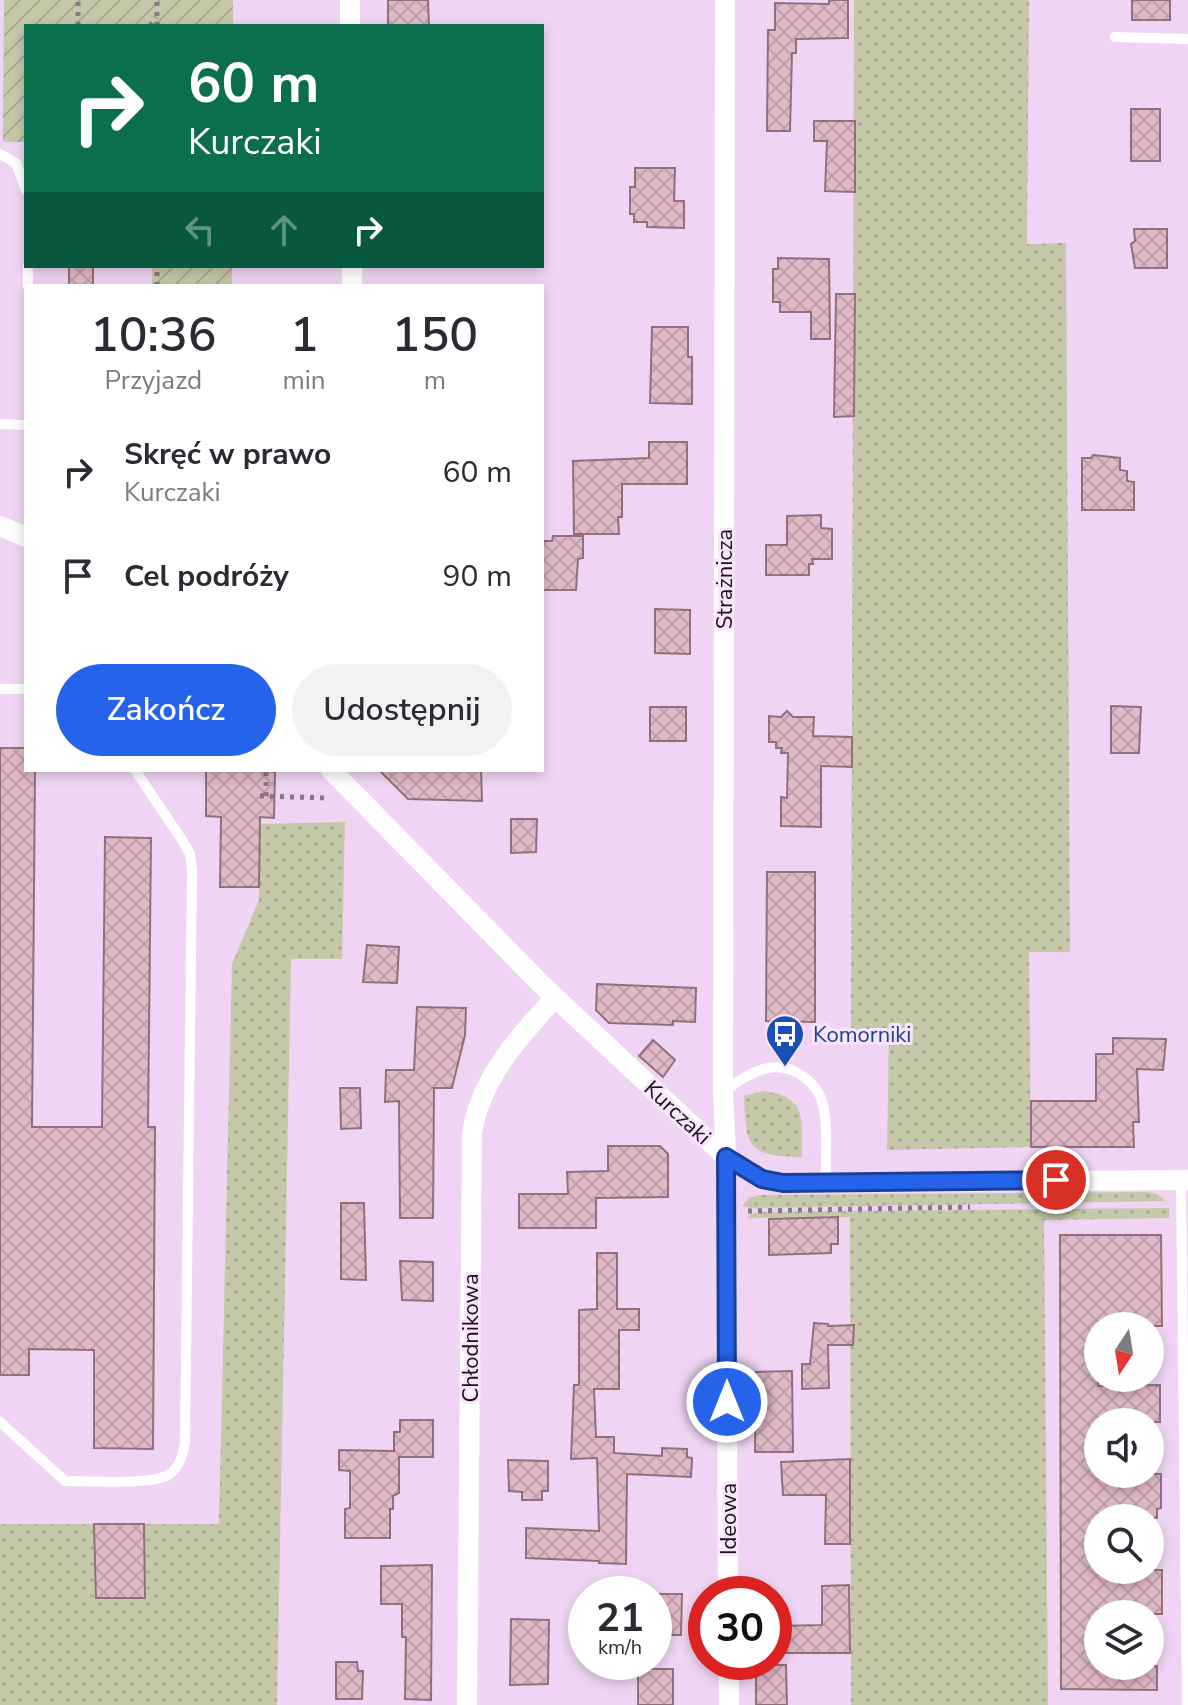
<!DOCTYPE html>
<html lang="pl">
<meta charset="utf-8">
<style>
body{margin:0;font-family:"Nunito Sans",sans-serif;background:#f2f2f3;color:#2b2b33;height:100vh;display:flex;flex-direction:column;font-size:30px;white-space:nowrap}
*{box-sizing:border-box;margin:0}
p{font-size:26px;color:#7c7c81}
.icon{flex:none;width:44px;height:44px;fill:none;stroke:currentColor;stroke-width:2;stroke-linecap:round;stroke-linejoin:round}
.map{position:relative;flex:1;overflow:hidden}
.details{position:absolute;left:24px;top:284px;width:520px;height:488px;display:flex;flex-direction:column;background:#fff;border-radius:0px;box-shadow:0 4px 12px #0003}
.details>*{flex:none}
.guide{position:absolute;left:24px;top:24px;width:520px;height:244px;border-radius:0px;box-shadow:0 4px 12px #0003;background:#0b6e4f;color:#fff;overflow:hidden}
.needle{width:52px;rotate:192deg}
.tools{position:absolute;left:1084px;top:1312px;display:grid;gap:16px}
.tools a{display:grid;place-items:center;width:80px;height:80px;border-radius:50%;background:#fff;box-shadow:0 4px 12px #0003;font-size:40px}
.speed{position:absolute;left:568px;top:1576px;display:flex;gap:16px;font-size:40px;font-weight:700;text-align:center}
.speed>*{display:grid;place-content:center;width:104px;height:104px;border-radius:50%;background:#fff;box-shadow:0 4px 12px #0003;line-height:1}
.speed small{font-size:20px;font-weight:400}
.speed .limit{border:12px solid #d22;background:#fff;color:#111}
.pin{position:absolute;display:grid;place-items:center;width:68px;height:68px;color:#fff;margin:-34px;border:4px solid #fff;border-radius:50%;box-shadow:0 2px 8px #0007}
.me{position:absolute;width:88px;margin:-44px;rotate:0deg;stroke-linejoin:round;filter:drop-shadow(0 0 6px #0008)}
.turn{display:flex;align-items:center;gap:28px;height:168px;padding:0 32px;font-size:36px}
.turn .icon{width:104px;height:104px;stroke-width:2.5}
.turn b{display:block;font-size:56px;line-height:68px}
.lanes{display:flex;align-items:center;height:76px;padding:0 32px;background:#0003;justify-content:center;gap:40px;direction:ltr}
.lanes .off{opacity:.35}
.eta{display:flex;justify-content:space-evenly;align-items:center;height:136px;text-align:center}
.eta b{font-size:48px;font-weight:600;line-height:56px}
.primary-button{display:flex;gap:16px;margin-top:auto;padding:16px 32px}
.primary-button a{flex:1;height:92px;border-radius:48px;background:#2563eb;color:#fff;font-size:32px;font-weight:600;line-height:92px;text-align:center}
.primary-button a+a{background:#f2f2f3;color:#2b2b33}
ul{padding:0;list-style:none}
li{display:flex;align-items:center;gap:24px;height:104px;padding:0 32px}
li div{flex:1}
li b{display:block;font-size:30px}
li em{font-style:normal}
.map>svg:first-child{display:block}
</style>
<div class="map">
<svg width="1188" height="1705" viewBox="0 0 1188 1705">
<defs>
<pattern id="grass-dots" width="8" height="8" patternUnits="userSpaceOnUse" patternTransform="scale(2)"><rect width="8" height="8" fill="#c5c9a9"/><path d="M2 2h.1M6 6h.1" fill="none" stroke="#a9ac91" stroke-width="1.8" stroke-linecap="round"/></pattern>
<pattern id="garden-furrows" width="10" height="10" patternUnits="userSpaceOnUse" patternTransform="scale(2)"><rect width="10" height="10" fill="#c5c9a9"/><path d="M-1 1l2-2M0 10L10 0M9 11l2-2" fill="none" stroke="#a9ac91"/></pattern>
<pattern id="building-cross-hatch" width="8" height="8" patternUnits="userSpaceOnUse" patternTransform="scale(2)"><rect width="8" height="8" fill="#e0b9c7"/><path d="M0 0l8 8M0 8l8-8" fill="none" stroke="#c09eaa"/></pattern>
</defs>
<rect width="100%" height="100%" fill="#efd5f3"/>
<g fill="url(#grass-dots)">
<polygon points="854,0 1029,0 1027,244 1066,243 1070,952 1029,952 1031,1147 887,1150 889,1031 851,1034"/>
<polygon points="345,822 342,959 291,959 277,1705 0,1705 0,1524 219,1524 232,964 259,900 260,824"/>
<path d="M764 1091C809 1098 801 1119 802 1157 747 1156 746 1147 744 1096Z"/>
<polygon points="1147,1192 1157,1194 1166,1201 751,1208 742,1206 749,1198 760,1195"/>
<polygon points="1169,1208 1169,1218 1044,1220 1048,1705 851,1705 850,1217 748,1218 751,1214 761,1212"/>
</g>
<g fill="url(#garden-furrows)">
<polygon points="4,0 233,0 233,26 26,26 26,142 3,142"/>
<rect x="152" y="266" width="80" height="20"/>
</g>
<g fill="url(#building-cross-hatch)" stroke="#936f7c" stroke-width="2">
<polygon points="388,0 428,0 429,26 388,26"/>
<polygon points="829,0 848,0 848,38 796,39 796,53 792,53 790,131 767,131 768,30 775,30 775,3 829,4"/>
<rect x="1132" y="0" width="38" height="20"/>
<rect x="1131" y="109" width="29" height="52"/>
<polygon points="814,121 855,121 855,192 825,191 827,141 814,141"/>
<polygon points="635,168 675,168 674,201 684,201 684,228 647,227 647,222 634,222 634,214 630,214 630,187 635,187"/>
<polygon points="1134,229 1167,229 1167,268 1135,268 1131,244 1135,241"/>
<polygon points="778,258 829,259 830,339 811,339 811,312 780,312 780,302 773,302 773,269 778,269"/>
<rect x="69" y="266" width="24" height="20"/>
<polygon points="836,294 855,294 854,416 834,417"/>
<polygon points="652,327 688,327 688,357 692,357 692,404 650,403"/>
<polygon points="649,442 687,442 687,484 622,484 622,517 618,517 619,534 574,534 573,461 649,458"/>
<polygon points="1093,455 1120,458 1120,470 1127,471 1127,481 1134,482 1134,510 1082,510 1082,458 1091,458"/>
<polygon points="821,515 821,528 832,529 832,559 812,559 813,564 809,564 809,575 766,575 766,545 787,545 787,516"/>
<polygon points="553,536 583,536 583,558 578,559 576,590 542,590 542,541 552,541"/>
<polygon points="655,609 690,610 690,654 655,653"/>
<polygon points="1111,706 1141,707 1139,753 1111,753"/>
<rect x="650" y="707" width="36" height="34"/>
<polygon points="787,711 793,717 814,717 813,736 852,737 852,767 821,766 821,827 781,826 781,797 787,798 788,753 781,753 782,748 776,748 776,742 769,742 769,716 781,717"/>
<polygon points="0,748 26,748 26,770 35,770 32,1127 102,1127 105,837 151,838 148,1127 155,1127 153,1449 94,1448 94,1350 29,1349 29,1375 0,1375"/>
<polygon points="261,770 275,772 274,818 260,817 259,887 220,887 221,817 206,816 206,771"/>
<polygon points="379,770 481,770 482,801 408,799"/>
<polygon points="511,819 537,819 536,852 511,853"/>
<polygon points="767,872 815,872 815,1022 766,1021"/>
<polygon points="367,945 399,947 397,983 363,982"/>
<polygon points="597,984 696,988 695,1022 673,1021 673,1025 609,1023 596,1010"/>
<polygon points="417,1007 466,1008 465,1035 452,1088 434,1088 433,1218 400,1218 399,1101 385,1102 386,1070 414,1070"/>
<polygon points="1113,1038 1166,1039 1163,1070 1137,1069 1139,1122 1133,1122 1134,1147 1031,1147 1031,1101 1096,1101 1096,1054 1113,1054"/>
<polygon points="653,1040 675,1060 663,1077 639,1056"/>
<polygon points="340,1088 360,1088 361,1128 341,1129"/>
<polygon points="608,1146 660,1146 668,1154 668,1197 596,1198 596,1228 519,1228 519,1194 568,1194 567,1172 608,1171"/>
<polygon points="341,1203 364,1203 366,1280 341,1279"/>
<polygon points="838,1217 838,1244 831,1244 831,1253 769,1255 769,1219"/>
<polygon points="1060,1235 1161,1235 1162,1326 1098,1326 1098,1386 1160,1385 1160,1422 1098,1422 1098,1474 1161,1474 1161,1508 1157,1509 1157,1518 1098,1518 1098,1570 1162,1570 1162,1614 1098,1614 1098,1666 1157,1666 1157,1690 1061,1689"/>
<polygon points="597,1253 617,1253 617,1309 639,1309 639,1330 619,1330 619,1389 594,1389 596,1437 614,1437 614,1453 662,1456 662,1448 687,1449 687,1457 692,1458 691,1477 627,1474 626,1564 599,1563 599,1561 526,1558 526,1528 599,1531 597,1458 571,1459 574,1385 579,1385 579,1310 597,1309"/>
<polygon points="400,1261 433,1262 433,1301 402,1300"/>
<polygon points="814,1323 828,1324 828,1326 854,1325 853,1345 828,1345 829,1388 802,1389 802,1364 810,1364"/>
<polygon points="792,1371 793,1452 755,1452 756,1372"/>
<polygon points="400,1420 433,1420 433,1457 399,1457 399,1493 393,1496 393,1509 390,1509 390,1538 345,1538 345,1509 350,1508 350,1471 339,1470 339,1450 394,1451 394,1432 400,1432"/>
<polygon points="850,1459 850,1544 825,1544 826,1495 783,1495 781,1462"/>
<polygon points="508,1460 548,1461 548,1491 542,1491 542,1500 522,1500 522,1492 509,1491"/>
<polygon points="94,1524 144,1524 145,1598 96,1598"/>
<polygon points="432,1565 431,1700 405,1699 406,1637 402,1637 402,1604 381,1604 381,1566"/>
<polygon points="849,1585 850,1653 779,1653 779,1626 822,1625 822,1586"/>
<polygon points="654,1594 682,1594 681,1635 654,1635"/>
<polygon points="511,1619 549,1620 548,1684 510,1685"/>
<polygon points="336,1662 357,1662 358,1671 363,1671 362,1699 336,1699"/>
<polygon points="756,1665 786,1665 787,1705 756,1705"/>
<rect x="638" y="1669" width="35" height="36"/>
</g>
<g fill="none" stroke-linecap="round" stroke-linejoin="round">
<g stroke="#88768b" stroke-width="5" stroke-dasharray="4 6" stroke-linecap="butt">
<polyline points="78,26 78,0"/>
<polyline points="150,26 156,17"/>
<polyline points="157,26 157,0"/>
<polyline points="157,286 157,266"/>
<polyline points="260,796 327,798"/>
<polyline points="266,796 266,770"/>
<polyline points="748,1211 970,1207"/>
</g>
<g stroke="#fff" stroke-width="10">
<polyline points="1115,37 1188,39"/>
<polyline points="0,154 16,163 26,190"/>
<polyline points="28,266 28,286"/>
<polyline points="0,424 26,425"/>
<polyline points="0,689 26,689"/>
<path d="M725 1091C748 1073 776 1056 804 1077 812 1083 819 1091 822 1101 829 1126 825 1156 826 1182"/>
<polyline points="1181,1180 1187,1705"/>
<path d="M0 1422 65 1481C87 1481 152 1485 168 1475 180 1468 183 1454 185 1442L192 872 190 854 184 843 135 770"/>
</g>
<g stroke="#fff" stroke-width="20">
<polyline points="350,0 350,26"/>
<polyline points="725,0 723,1092 726,1157 728,1594"/>
<polyline points="352,266 352,286"/>
<polyline points="0,526 26,537"/>
<polyline points="331,770 542,985 726,1157 762,1179 783,1183 1188,1180"/>
<polyline points="729,1662 729,1705"/>
<path d="M467 1705 472 1134C479 1081 519 1036 555 998"/>
</g>
</g>
<g fill="none" stroke-linecap="round" stroke-linejoin="round">
<g stroke="#184099" stroke-width="20">
<polyline id="route" points="727,1402 726,1157 762,1179 783,1183 1056,1180"/>
</g>
<use href="#route" stroke="#2563eb" stroke-width="14"/>
</g>
<defs>
<g id="bus-pin" transform="scale(2)"><path d="M0 17L-7.5 6A9.5 9.5 0 1 1 7.5 6Z" fill="#1a4fb4" stroke="#f9e4fc"/><path d="M-5-6H5V4H4V6H2V4H-2V6H-4V4H-5ZM-3.5-4V0h7V-4ZM-3.5 1.2v1.5H-2V1.2ZM2 1.2v1.5H3.5V1.2Z" fill="#fff"/></g>
</defs>
<g fill-rule="evenodd">
<use href="#bus-pin" x="785" y="1034"/>
</g>
<g text-anchor="middle" stroke-width="6" stroke-linejoin="round" paint-order="stroke">
<g font-size="22" fill="#1a111c" stroke="#f9e4fc">
<text transform="translate(724 579) rotate(-90)" y="8">Strażnicza</text>
<text transform="translate(678 1112) rotate(43)" y="8">Kurczaki</text>
<text transform="translate(470 1338) rotate(-90)" y="8">Chłodnikowa</text>
<text transform="translate(728 1519) rotate(-90)" y="8">Ideowa</text>
</g>
<g font-size="22" fill="#164399" stroke="#f9e4fc" text-anchor="start">
<text x="813" y="1042">Komorniki</text>
</g>
</g>
</svg>
<div class="tools">
<a><svg class="needle" viewBox="-14 -14 28 28"><path d="M0-13l5 13h-10z" fill="#e53935"/><path d="M0 13l5-13h-10z" fill="#7c7c81"/></svg></a>
<a><svg class="icon" aria-label="sound" viewBox="0 0 24 24"><path d="M4 9h4l5-4v14l-5-4H4zM17 9q2 3 0 6"/></svg></a>
<a><svg class="icon" aria-label="search" viewBox="0 0 24 24"><circle cx="10" cy="10" r="6"/><path d="M15 15l6 6"/></svg></a>
<a><svg class="icon" aria-label="layers" viewBox="0 0 24 24"><path d="M12 4l9 5-9 5-9-5zM3 14l9 5 9-5"/></svg></a>
</div>
<div class="speed"><div>21<small>km/h</small></div><div class="limit">30</div></div>
<div class="pin" style="left:1056px;top:1180px;background:#d93025"><svg class="icon" aria-label="arrive" viewBox="0 0 24 24"><path d="M6 21V4h12l-3 4 3 4H6"/></svg></div>
<svg class="me" style="left:727px;top:1402px" viewBox="-20 -20 40 40"><circle r="17" fill="#2563eb" stroke="#fff" stroke-width="3"/><path d="M0-11L8 9 0 5-8 9z" fill="#fff"/></svg>
<div class="guide">
<div class="turn"><svg class="icon" aria-label="right" viewBox="0 0 24 24"><path d="M7 20v-9h11M14 6l5 5-5 5"/></svg><div><b>60 m</b>Kurczaki</div></div>
<div class="lanes"><svg class="icon off" aria-label="left" viewBox="0 0 24 24"><path d="M17 20v-9H6M10 6l-5 5 5 5"/></svg><svg class="icon off" aria-label="ahead" viewBox="0 0 24 24"><path d="M12 20V5M6 11l6-6 6 6"/></svg><svg class="icon" aria-label="right" viewBox="0 0 24 24"><path d="M7 20v-9h11M14 6l5 5-5 5"/></svg></div>
</div>
<section class="details">
<div class="eta">
<div><b>10:36</b><p>Przyjazd</p></div>
<div><b>1</b><p>min</p></div>
<div><b>150</b><p>m</p></div>
</div>
<ul>
<li><svg class="icon" aria-label="right" viewBox="0 0 24 24"><path d="M7 20v-9h11M14 6l5 5-5 5"/></svg><div><b>Skręć w prawo</b><p>Kurczaki</p></div><em>60 m</em></li>
<li><svg class="icon" aria-label="arrive" viewBox="0 0 24 24"><path d="M6 21V4h12l-3 4 3 4H6"/></svg><div><b>Cel podróży</b></div><em>90 m</em></li>
</ul>
<div class="primary-button"><a>Zakończ</a><a>Udostępnij</a></div>
</section>
</div>
